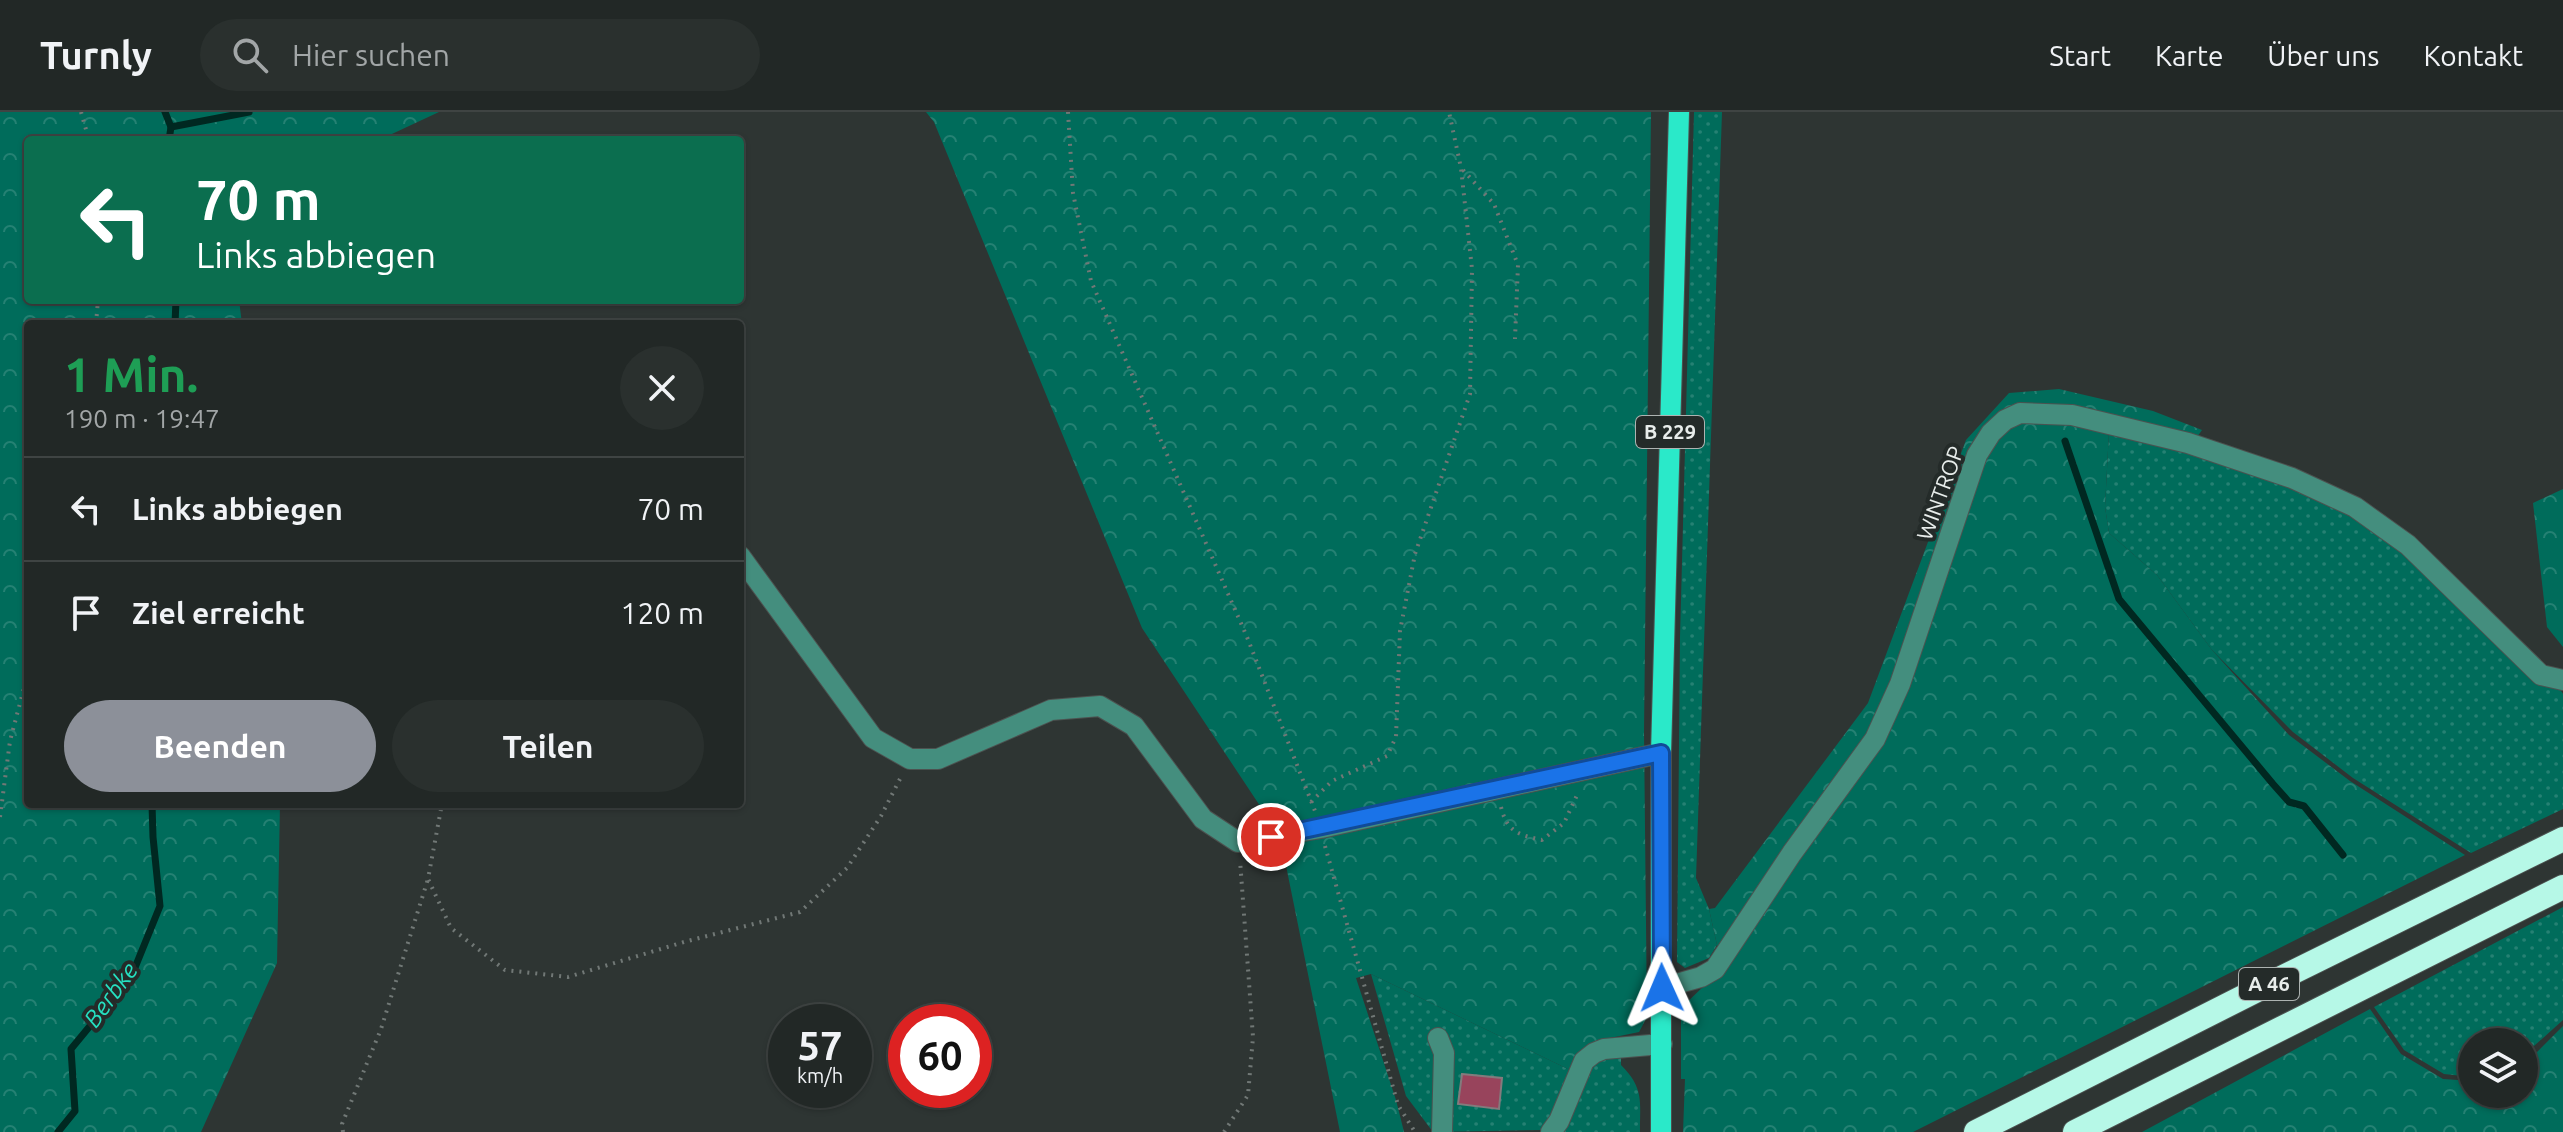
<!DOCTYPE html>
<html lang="de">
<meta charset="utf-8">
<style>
body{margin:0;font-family:Ubuntu,sans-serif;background:#2a302e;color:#f1f3f6;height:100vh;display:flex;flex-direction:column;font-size:30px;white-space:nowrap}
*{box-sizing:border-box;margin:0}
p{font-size:26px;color:#a2a6a7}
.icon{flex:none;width:44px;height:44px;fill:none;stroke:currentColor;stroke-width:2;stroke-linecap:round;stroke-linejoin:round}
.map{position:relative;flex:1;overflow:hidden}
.details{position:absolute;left:24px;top:208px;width:720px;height:488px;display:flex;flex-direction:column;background:#222826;border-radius:8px;box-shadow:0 2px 6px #0004,0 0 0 2px #3f4443}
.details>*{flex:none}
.hud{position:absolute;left:24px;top:24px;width:720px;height:168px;border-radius:8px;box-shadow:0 2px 6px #0004,0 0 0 2px #3f4443;background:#0b6e4f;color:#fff;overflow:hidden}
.buttons{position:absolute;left:2458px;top:916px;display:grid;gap:16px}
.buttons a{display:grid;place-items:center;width:80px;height:80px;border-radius:50%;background:#222826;box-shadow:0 2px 6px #0004,0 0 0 2px #3f4443;font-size:40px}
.speed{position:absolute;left:768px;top:892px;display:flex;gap:16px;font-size:40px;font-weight:700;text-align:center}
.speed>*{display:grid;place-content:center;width:104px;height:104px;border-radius:50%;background:#222826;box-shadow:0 2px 6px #0004,0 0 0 2px #3f4443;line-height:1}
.speed small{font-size:20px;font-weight:400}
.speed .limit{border:12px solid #d22;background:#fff;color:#111}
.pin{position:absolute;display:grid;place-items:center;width:68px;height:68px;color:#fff;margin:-34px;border:4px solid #fff;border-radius:50%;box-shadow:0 2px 8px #0007}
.me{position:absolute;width:88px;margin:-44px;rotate:359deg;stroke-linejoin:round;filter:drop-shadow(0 0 6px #0008)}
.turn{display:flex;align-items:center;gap:28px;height:168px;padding:0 40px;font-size:36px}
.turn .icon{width:104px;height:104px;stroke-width:2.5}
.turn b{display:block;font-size:56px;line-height:68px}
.round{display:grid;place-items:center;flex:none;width:84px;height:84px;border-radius:42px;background:#2a302e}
.summary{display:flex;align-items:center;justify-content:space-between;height:136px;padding:0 40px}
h1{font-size:48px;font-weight:700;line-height:60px;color:#1e9e55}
.button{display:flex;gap:16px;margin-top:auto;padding:16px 40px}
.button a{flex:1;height:92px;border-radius:48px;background:#8c9099;color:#fff;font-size:32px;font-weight:700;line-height:92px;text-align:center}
.button a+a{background:#2a302e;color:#f1f3f6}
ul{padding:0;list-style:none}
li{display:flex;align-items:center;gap:24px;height:104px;padding:0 40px;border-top:2px solid #3f4443}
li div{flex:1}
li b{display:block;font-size:30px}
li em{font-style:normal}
header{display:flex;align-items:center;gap:48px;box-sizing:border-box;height:112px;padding:0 40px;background:#222826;border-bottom:2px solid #3f4443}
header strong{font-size:38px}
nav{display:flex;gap:44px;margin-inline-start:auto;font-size:28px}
.search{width:560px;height:72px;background:#2a302e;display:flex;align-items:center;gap:20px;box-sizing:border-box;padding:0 28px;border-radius:44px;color:#a2a6a7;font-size:30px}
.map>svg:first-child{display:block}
</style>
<header>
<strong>Turnly</strong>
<div class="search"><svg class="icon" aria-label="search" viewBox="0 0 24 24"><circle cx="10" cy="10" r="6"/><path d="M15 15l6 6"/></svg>Hier suchen</div>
<nav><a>Start</a><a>Karte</a><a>Über uns</a><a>Kontakt</a></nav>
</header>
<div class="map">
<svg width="2563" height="1020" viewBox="0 0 2563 1020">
<defs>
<pattern id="grass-dots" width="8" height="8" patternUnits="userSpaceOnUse" patternTransform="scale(2)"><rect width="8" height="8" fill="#006c5b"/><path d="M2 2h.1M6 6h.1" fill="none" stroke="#258173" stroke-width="1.8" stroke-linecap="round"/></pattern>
<pattern id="forest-crowns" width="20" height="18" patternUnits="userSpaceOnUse" patternTransform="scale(2)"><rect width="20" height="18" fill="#006c5b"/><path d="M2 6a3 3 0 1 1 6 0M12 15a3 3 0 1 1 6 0" fill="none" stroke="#258173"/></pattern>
</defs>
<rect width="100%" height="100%" fill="#2e3533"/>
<g fill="url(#grass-dots)">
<polygon points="1694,0 1722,0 1696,766 1709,797 1717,833 1709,846 1685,856 1677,850 1680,525"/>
<polygon points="2109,319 2203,341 2343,397 2401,436 2556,571 2563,582 2563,697 2471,741 2353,666 2293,620 2212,538 2157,463 2109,421 2105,395"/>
<polygon points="2563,795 2563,908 2524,943 2524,930 2472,930 2472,965 2444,962 2404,938 2374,895"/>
<polygon points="1371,862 1572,959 1553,1002 1543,1018 1433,1020 1406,984"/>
<path d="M1609 943 1621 945V953C1644 976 1640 989 1640 1020H1560L1592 952Z"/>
</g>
<g fill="url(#forest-crowns)">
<polygon points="0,0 439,0 379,28 28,28 28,188 239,188 242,212 28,212 28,692 280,692 277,851 201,1020 0,1020"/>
<polygon points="926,0 1651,0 1644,621 1647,905 1639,920 1605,927 1572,959 1371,862 1356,866 1396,988 1404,1020 1340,1020 1280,724 1142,516 934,10"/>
<polygon points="2059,277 2153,299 2202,318 2195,328 2109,319 2105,395 2109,421 2157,463 2212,538 2289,623 2350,669 2465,743 1913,1020 1683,1020 1685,967 1681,967 1681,896 1706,872 1726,843 1717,833 1709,797 1715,796 1868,591 1966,328 2009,281"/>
<polygon points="2563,377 2563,535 2547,515 2533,391"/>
<polygon points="2370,897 2401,942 2443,967 2472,969 2472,982 2524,982 2524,949 2535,942 2563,914 2563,1020 2142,1020"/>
</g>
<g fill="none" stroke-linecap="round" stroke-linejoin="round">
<g stroke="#002821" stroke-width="7">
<polyline points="165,0 171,15 169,28"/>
<polyline points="171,15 249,0"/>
<polyline points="175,212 176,188"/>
<polyline points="2065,329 2119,487 2273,672 2289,690 2304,694 2343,743"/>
<polyline points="58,1020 75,999 71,937 132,863 160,794 153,725 152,692"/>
</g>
</g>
<polygon fill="#98445c" stroke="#837b7d" stroke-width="2" points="1462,962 1502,966 1499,997 1458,992"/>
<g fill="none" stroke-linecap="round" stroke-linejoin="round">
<g stroke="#4c5250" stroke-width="22">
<g id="minor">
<polyline points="740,444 873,626 910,647 938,647 1051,598 1100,594 1134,614 1203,707 1238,730 1321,716 1661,641"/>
<polyline points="1662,876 1701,865 1715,857 1792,741 1875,627 1900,572 1977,343 1991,321 2005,308 2020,301 2072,303 2188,331 2292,366 2355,395 2408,433 2541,563 2563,568"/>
<polyline points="1438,926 1444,941 1442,1020"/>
<polyline points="1551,1020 1559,1009 1584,949 1594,941 1604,937 1662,932"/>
</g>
</g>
<g stroke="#4c5250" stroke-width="22">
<polyline id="major" points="1661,1020 1661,641 1679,0"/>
</g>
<g stroke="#4c5250" stroke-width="26">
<g id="highway">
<polyline points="1976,1020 2267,873 2563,727"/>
<polyline points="2075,1020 2563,775"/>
</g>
</g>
<g stroke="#717876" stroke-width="4" stroke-dasharray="2 6" stroke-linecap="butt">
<polyline points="81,0 89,28"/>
<polyline points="1068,0 1073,81 1091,169 1247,525 1315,699"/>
<polyline points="1463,58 1494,92 1518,153 1515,227"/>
<polyline points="96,212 98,188"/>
<polyline points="1311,690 1332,669 1387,644 1396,625 1400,519 1415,442 1470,282 1472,157 1461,56 1449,0"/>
<polyline points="447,692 441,697 428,767 451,816 505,858 568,865 684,830 800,800 847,756 881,704 902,663"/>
<path d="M1501 695C1507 720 1519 723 1542 728L1564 711 1578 681"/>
<polyline points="0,705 10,629 28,561"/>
<polyline points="1325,734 1398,993 1415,1020"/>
<polyline points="343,1020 342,1012 381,917 428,767"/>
<polyline points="1224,1020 1248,983 1253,925 1240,748"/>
</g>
<use href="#minor" stroke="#448e7e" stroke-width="20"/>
<use href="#major" stroke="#2ae9c9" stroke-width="20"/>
<use href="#highway" stroke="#b6f8e7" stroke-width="24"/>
</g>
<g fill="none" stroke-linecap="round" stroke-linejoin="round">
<g stroke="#114b97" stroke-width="20">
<polyline id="route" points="1271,725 1661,641 1662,876"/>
</g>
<use href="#route" stroke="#1a73e8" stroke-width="14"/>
</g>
<g text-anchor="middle" stroke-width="8" stroke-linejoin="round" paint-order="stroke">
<g fill="#242b29" stroke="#adb3b1" stroke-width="2">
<rect x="1636" y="304" width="68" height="32" rx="6"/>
<rect x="2239" y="856" width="60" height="32" rx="6"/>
</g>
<g font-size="20" font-weight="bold" fill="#e8edeb">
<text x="1670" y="327">B 229</text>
<text x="2269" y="879">A 46</text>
</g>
<g font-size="22" fill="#e8edeb" stroke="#242b29">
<text transform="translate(1940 381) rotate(-70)" y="8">WINTROP</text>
</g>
<g font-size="24" font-style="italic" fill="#25e0c1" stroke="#242b29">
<text transform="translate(111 883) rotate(-54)" y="8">Berbke</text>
</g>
</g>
</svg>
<div class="buttons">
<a><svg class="icon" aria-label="layers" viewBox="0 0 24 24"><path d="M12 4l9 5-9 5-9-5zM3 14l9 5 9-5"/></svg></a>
</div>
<div class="speed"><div>57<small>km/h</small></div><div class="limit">60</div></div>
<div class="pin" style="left:1271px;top:725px;background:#d93025"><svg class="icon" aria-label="arrive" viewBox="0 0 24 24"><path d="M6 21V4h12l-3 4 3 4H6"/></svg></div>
<svg class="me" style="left:1662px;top:876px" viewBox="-20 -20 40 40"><path d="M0-17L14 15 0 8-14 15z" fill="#1a73e8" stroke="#fff" stroke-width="4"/></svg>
<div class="hud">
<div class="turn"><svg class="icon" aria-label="left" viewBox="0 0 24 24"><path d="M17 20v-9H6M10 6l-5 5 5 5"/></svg><div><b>70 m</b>Links abbiegen</div></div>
</div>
<section class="details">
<div class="summary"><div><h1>1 Min.</h1><p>190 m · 19:47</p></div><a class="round"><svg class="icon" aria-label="close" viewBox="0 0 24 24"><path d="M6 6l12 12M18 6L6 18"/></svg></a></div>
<ul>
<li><svg class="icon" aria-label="left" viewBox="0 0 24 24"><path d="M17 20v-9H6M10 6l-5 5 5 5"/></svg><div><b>Links abbiegen</b></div><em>70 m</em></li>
<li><svg class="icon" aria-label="arrive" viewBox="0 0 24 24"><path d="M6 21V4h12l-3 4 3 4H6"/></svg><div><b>Ziel erreicht</b></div><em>120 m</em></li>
</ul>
<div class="button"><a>Beenden</a><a>Teilen</a></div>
</section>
</div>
